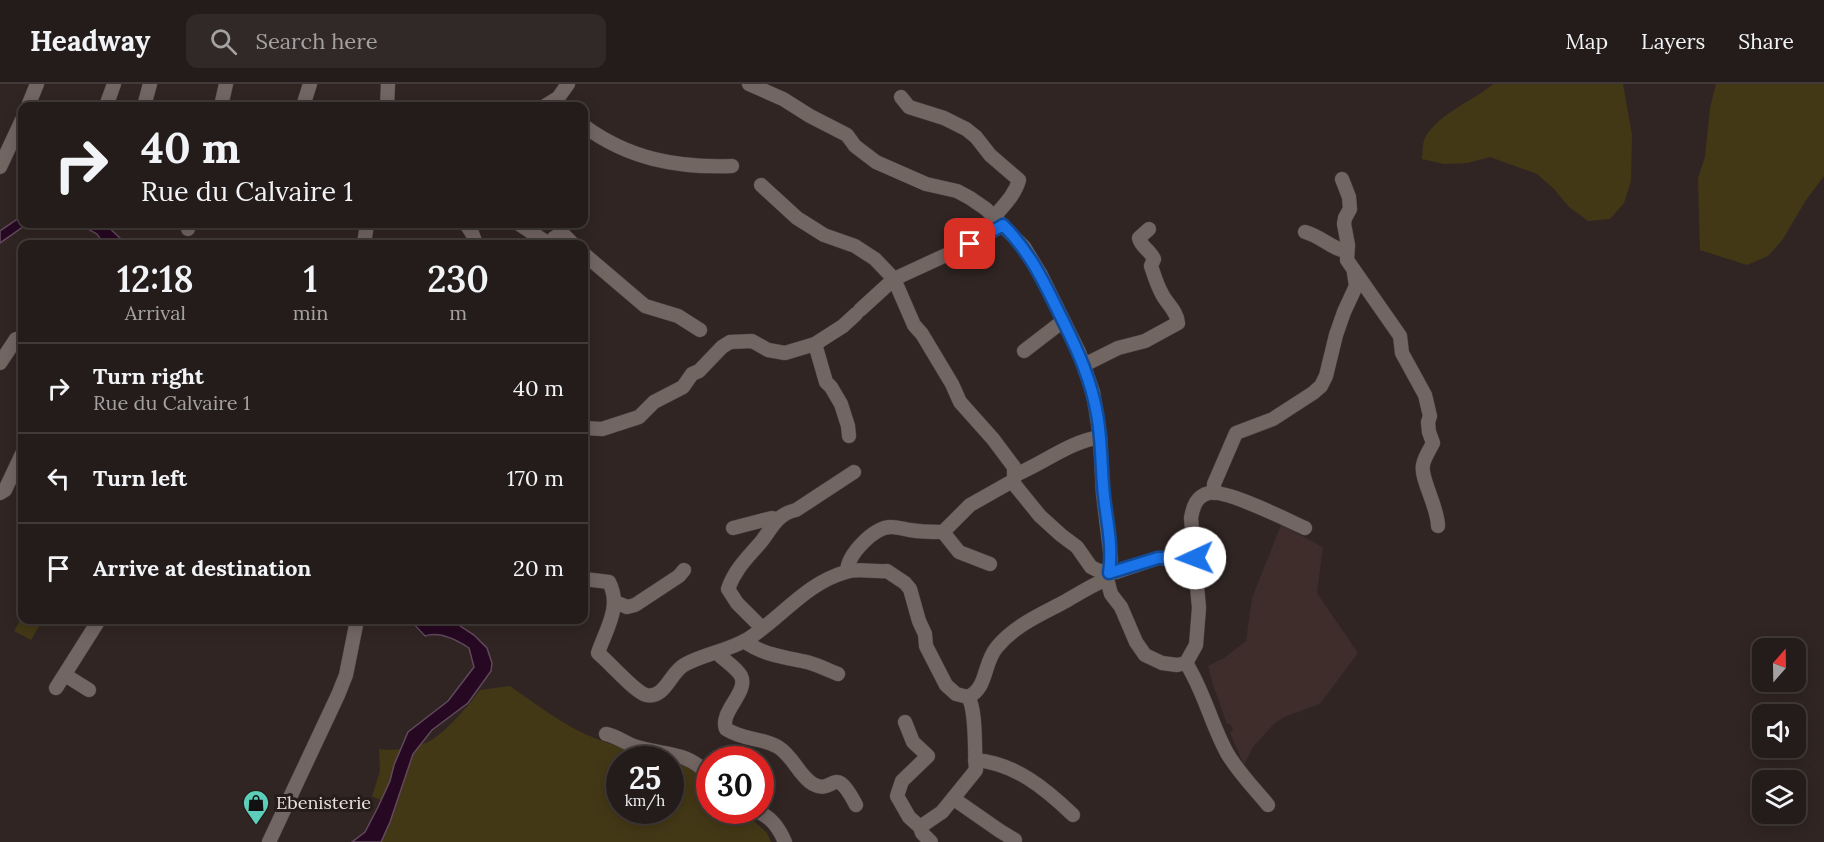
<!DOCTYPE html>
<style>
body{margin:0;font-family:Lora,serif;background:#302927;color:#f1f3f6;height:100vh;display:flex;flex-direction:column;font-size:22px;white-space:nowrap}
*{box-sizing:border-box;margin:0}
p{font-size:20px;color:#a3a1a2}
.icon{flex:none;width:33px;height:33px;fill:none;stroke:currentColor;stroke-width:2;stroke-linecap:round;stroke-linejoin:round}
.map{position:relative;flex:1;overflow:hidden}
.details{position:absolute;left:18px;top:156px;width:570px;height:384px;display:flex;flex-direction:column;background:#241c1a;border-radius:12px;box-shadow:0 3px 15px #0003,0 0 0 2px #413a39}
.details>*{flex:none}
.hud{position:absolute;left:18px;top:18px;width:570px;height:126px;border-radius:12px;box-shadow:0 3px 15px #0003,0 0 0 2px #413a39;background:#241c1a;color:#f1f3f6;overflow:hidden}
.needle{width:39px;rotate:20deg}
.controls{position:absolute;left:1752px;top:554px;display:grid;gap:12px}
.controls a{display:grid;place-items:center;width:54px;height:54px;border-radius:12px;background:#241c1a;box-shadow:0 3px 15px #0003,0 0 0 2px #413a39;font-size:30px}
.speed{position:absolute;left:606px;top:662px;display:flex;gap:12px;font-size:30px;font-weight:700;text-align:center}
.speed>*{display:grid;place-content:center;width:78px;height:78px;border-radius:50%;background:#241c1a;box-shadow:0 3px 15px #0003,0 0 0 2px #413a39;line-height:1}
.speed small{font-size:15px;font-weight:400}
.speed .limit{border:9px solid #d22;background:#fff;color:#111}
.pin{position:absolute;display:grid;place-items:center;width:51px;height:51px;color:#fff;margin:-26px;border-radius:12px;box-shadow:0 3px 9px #0006}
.me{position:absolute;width:66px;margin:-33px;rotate:268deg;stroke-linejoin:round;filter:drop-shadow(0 0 4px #0008)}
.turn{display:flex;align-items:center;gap:21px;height:126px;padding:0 24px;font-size:27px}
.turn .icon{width:78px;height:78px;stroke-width:2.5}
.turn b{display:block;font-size:42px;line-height:51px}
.eta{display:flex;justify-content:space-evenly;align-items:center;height:102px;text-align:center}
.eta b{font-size:36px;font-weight:600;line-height:42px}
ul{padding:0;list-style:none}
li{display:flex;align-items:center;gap:18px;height:90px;padding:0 24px;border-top:2px solid #413a39}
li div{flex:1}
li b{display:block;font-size:22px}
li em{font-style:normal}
header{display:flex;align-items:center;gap:36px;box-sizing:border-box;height:84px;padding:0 30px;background:#241c1a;border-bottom:2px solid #413a39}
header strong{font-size:28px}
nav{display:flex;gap:33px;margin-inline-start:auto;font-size:21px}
.search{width:420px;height:54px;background:#302927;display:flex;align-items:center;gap:15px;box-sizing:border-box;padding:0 21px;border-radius:12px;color:#a3a1a2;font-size:22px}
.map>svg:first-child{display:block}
</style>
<header>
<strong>Headway</strong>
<div class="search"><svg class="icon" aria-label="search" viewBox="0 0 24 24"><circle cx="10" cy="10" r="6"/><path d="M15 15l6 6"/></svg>Search here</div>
<nav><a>Map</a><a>Layers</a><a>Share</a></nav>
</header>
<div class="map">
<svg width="1824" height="758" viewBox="0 0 1824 758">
<rect width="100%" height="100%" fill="#302523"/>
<polygon fill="#3e2d2a" points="1281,441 1323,463 1317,509 1358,569 1320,620 1284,633 1275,639 1253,663 1244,681 1230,649 1233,645 1230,640 1227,640 1213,601 1208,582 1224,574 1246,557 1252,514"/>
<g fill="#433816">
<path d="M1493 0H1623L1632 51 1631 97 1624 119 1610 135 1588 137 1569 123 1554 105 1537 90 1490 73 1468 79 1444 80 1422 75C1423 68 1422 58 1426 52 1441 28 1472 18 1493 0Z"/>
<polygon points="1716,0 1824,0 1824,92 1806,116 1783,155 1768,172 1747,181 1700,166 1698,94 1705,73 1710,24"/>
<polygon points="22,533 22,536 43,536 31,556 14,547"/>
<path d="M510 602C534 619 558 637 585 650 612 662 641 669 670 675H620V726H670V675L685 678 709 699 710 726H742L767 749 771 758H372L394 723 372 712 380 687 379 665C392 668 418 663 430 657 447 647 469 621 480 606Z"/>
</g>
<g fill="#260822" stroke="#60495b" stroke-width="1.5">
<polygon points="22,132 22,140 27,140 0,159 0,147"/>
<polygon points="79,140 105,140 122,156 123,160 104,160 97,150"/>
<path d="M410 536H459L461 537 460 542 474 551 487 564 492 579 491 587 468 619 432 646 413 670 390 738 381 758H352L365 748 378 723 390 697 394 681 408 648 448 617 474 583 469 564C457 556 439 547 425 552Z"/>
</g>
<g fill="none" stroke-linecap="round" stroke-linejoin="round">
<g stroke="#4a413f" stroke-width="15">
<g id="street">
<polyline points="749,0 783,15 810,32 847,51 855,62 876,78 926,100 957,107 970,114 986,125 1024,163 1041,191 1079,268 1093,308 1100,353 1103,410 1111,475 1107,495 1111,510 1121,523 1136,558 1145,571 1162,579 1177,581 1186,579"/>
<path d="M901 13 909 23 944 34 966 45 976 53 990 71 1019 96C1015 111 1003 122 994 133"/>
<polyline points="28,22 37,0"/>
<polyline points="106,22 114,0"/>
<polyline points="144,22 150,0"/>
<polyline points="221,22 226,0"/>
<polyline points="303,22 310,0"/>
<polyline points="387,22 388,0"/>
<polyline points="545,22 558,14 568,0"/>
<path d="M584 42C629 75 677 84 732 82"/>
<polyline points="0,83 22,36"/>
<path d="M1342 95 1349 113 1350 125 1345 134 1344 140 1348 161 1347 176 1400 252 1402 269 1425 311 1430 332 1428 338 1429 348 1433 359C1430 365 1424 374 1423 381 1420 394 1438 423 1438 442"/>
<polyline points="761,101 797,134 824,151 855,162 875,175 894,195 970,160 1003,141"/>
<polyline points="466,140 472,149 476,160"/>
<polyline points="519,140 549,160 554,154 562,149 573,160"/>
<polyline points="188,145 189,140"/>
<path d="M1305 148C1321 152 1333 166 1347 167"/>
<polyline points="364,160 367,140"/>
<polyline points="584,170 645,222 678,232 700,246"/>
<polyline points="860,226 894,195 914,241 922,250 952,300 960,318 993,355 1014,383 1014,400 1040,432 1061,451 1077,463 1091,483 1097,486 1109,489 1116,488 1158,474 1163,474 1174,477 1195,474"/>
<polyline points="815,260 826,298 831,303 841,320 848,342 849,352"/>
<polyline points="1024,267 1063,237"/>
<polyline points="0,279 16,255"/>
<path d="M1084 281 1118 264 1145 257 1178 239C1177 227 1167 220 1162 210 1157 201 1154 191 1151 182L1154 175C1150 166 1141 163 1139 154L1149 145"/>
<polyline points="584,344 602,345 639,333 654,318 683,303 692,290 699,287 722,263 730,258 752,257 768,266 785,269 815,260 843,242 856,230"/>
<path d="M1015 391C1044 379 1069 358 1100 353"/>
<polyline points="0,409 5,406 22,370"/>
<polyline points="1214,409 1214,400 1236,349 1273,335 1313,309 1321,302 1326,292 1336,251 1344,228 1356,202 1354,189"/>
<polyline points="733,444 772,434 777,435"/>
<polyline points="943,448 959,468 990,480"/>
<path d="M847 487C848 470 874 443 891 443 897 443 904 445 910 446 921 448 932 448 943 448L970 421 1009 399 1014 400"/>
<path d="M584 495 609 498C622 523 606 545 598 569 609 578 635 608 646 611 665 615 670 589 684 581 703 570 728 567 748 555 781 534 806 499 846 488 858 484 874 488 887 487L905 499 910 505 919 537 925 550 926 562 946 601 956 610 968 613C988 604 983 579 997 563 1015 541 1042 530 1066 517 1080 509 1092 501 1107 495"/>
<polyline points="615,518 627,523 635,521 679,492 684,486"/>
<path d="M762 544 737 519 728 505C735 485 748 473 761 458 772 444 777 430 796 426L854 388"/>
<path d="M744 557C763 571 784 573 807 578 818 581 828 586 838 590"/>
<path d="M717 569C724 576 737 584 741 592 749 608 719 628 726 645 745 657 761 653 778 663 794 673 799 692 813 700 835 712 833 677 856 721"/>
<path d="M1186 579 1196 561 1199 524 1191 434C1193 423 1196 412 1209 409 1226 405 1287 436 1305 444"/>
<path d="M1186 579C1204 607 1211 640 1227 669 1238 688 1254 704 1268 721"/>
<polyline points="65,591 89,606"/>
<polyline points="56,604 99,536"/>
<polyline points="905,638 913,658 928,672 902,697 897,712 909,733 920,743 922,749 931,758"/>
<path d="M606 650C617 652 626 660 637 663 666 672 686 666 710 692"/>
<path d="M975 676C1015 679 1046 705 1073 731"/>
<polyline points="954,715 1000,747 1015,756"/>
<path d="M754 726C770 732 778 742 785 758"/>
<path d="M920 743 942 728 976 686C974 668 977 626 968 613"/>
<polyline points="269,758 338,611 346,591 357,536"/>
</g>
</g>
<use href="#street" stroke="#726663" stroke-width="14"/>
</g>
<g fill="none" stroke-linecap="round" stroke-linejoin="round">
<g stroke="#114b97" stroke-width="15">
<path id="route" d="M970 160 1003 141C1032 170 1045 201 1063 237 1078 267 1091 296 1097 330 1102 357 1101 385 1104 412 1107 438 1113 463 1109 489L1158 474H1163L1174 477 1195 474"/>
</g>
<use href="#route" stroke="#1a73e8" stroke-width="10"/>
</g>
<defs>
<g id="shop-pin" transform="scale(1.35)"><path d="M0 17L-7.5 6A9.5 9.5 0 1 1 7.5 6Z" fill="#5dceb9" stroke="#261c1a"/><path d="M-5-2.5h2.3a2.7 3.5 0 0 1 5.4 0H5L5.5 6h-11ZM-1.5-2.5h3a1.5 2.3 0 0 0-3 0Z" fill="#111"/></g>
</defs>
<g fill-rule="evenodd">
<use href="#shop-pin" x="256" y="719"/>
</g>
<g text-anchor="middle" stroke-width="6" stroke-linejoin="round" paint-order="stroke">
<g font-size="18" fill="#e9e1e0" stroke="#261c1a" text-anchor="start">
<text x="276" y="725">Ebenisterie</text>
</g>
</g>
</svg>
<div class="controls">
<a><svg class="needle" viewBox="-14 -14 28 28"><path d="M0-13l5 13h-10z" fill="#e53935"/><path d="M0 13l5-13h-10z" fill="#a3a1a2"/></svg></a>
<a><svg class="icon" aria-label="sound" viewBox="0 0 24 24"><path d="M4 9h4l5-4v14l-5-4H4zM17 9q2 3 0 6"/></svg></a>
<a><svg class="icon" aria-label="layers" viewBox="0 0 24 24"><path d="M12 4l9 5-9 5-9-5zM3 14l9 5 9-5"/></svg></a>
</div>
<div class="speed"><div>25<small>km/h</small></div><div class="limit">30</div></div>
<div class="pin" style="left:970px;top:160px;background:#d93025"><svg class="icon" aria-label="arrive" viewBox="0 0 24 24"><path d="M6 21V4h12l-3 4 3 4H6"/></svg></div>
<svg class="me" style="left:1195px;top:474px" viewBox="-20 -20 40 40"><circle r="19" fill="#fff"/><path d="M0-13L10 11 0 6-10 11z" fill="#1a73e8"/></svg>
<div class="hud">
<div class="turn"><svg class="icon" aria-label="right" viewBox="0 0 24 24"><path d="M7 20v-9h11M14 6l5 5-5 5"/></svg><div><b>40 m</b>Rue du Calvaire 1</div></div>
</div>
<section class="details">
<div class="eta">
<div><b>12:18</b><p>Arrival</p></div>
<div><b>1</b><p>min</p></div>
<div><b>230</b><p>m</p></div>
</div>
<ul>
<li><svg class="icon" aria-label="right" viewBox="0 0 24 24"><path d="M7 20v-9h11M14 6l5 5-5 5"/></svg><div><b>Turn right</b><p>Rue du Calvaire 1</p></div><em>40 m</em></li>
<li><svg class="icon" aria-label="left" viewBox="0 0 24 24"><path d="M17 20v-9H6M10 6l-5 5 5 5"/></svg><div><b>Turn left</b></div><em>170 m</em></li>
<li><svg class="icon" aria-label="arrive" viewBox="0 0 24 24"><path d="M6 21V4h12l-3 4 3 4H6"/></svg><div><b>Arrive at destination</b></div><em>20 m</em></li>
</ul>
</section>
</div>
